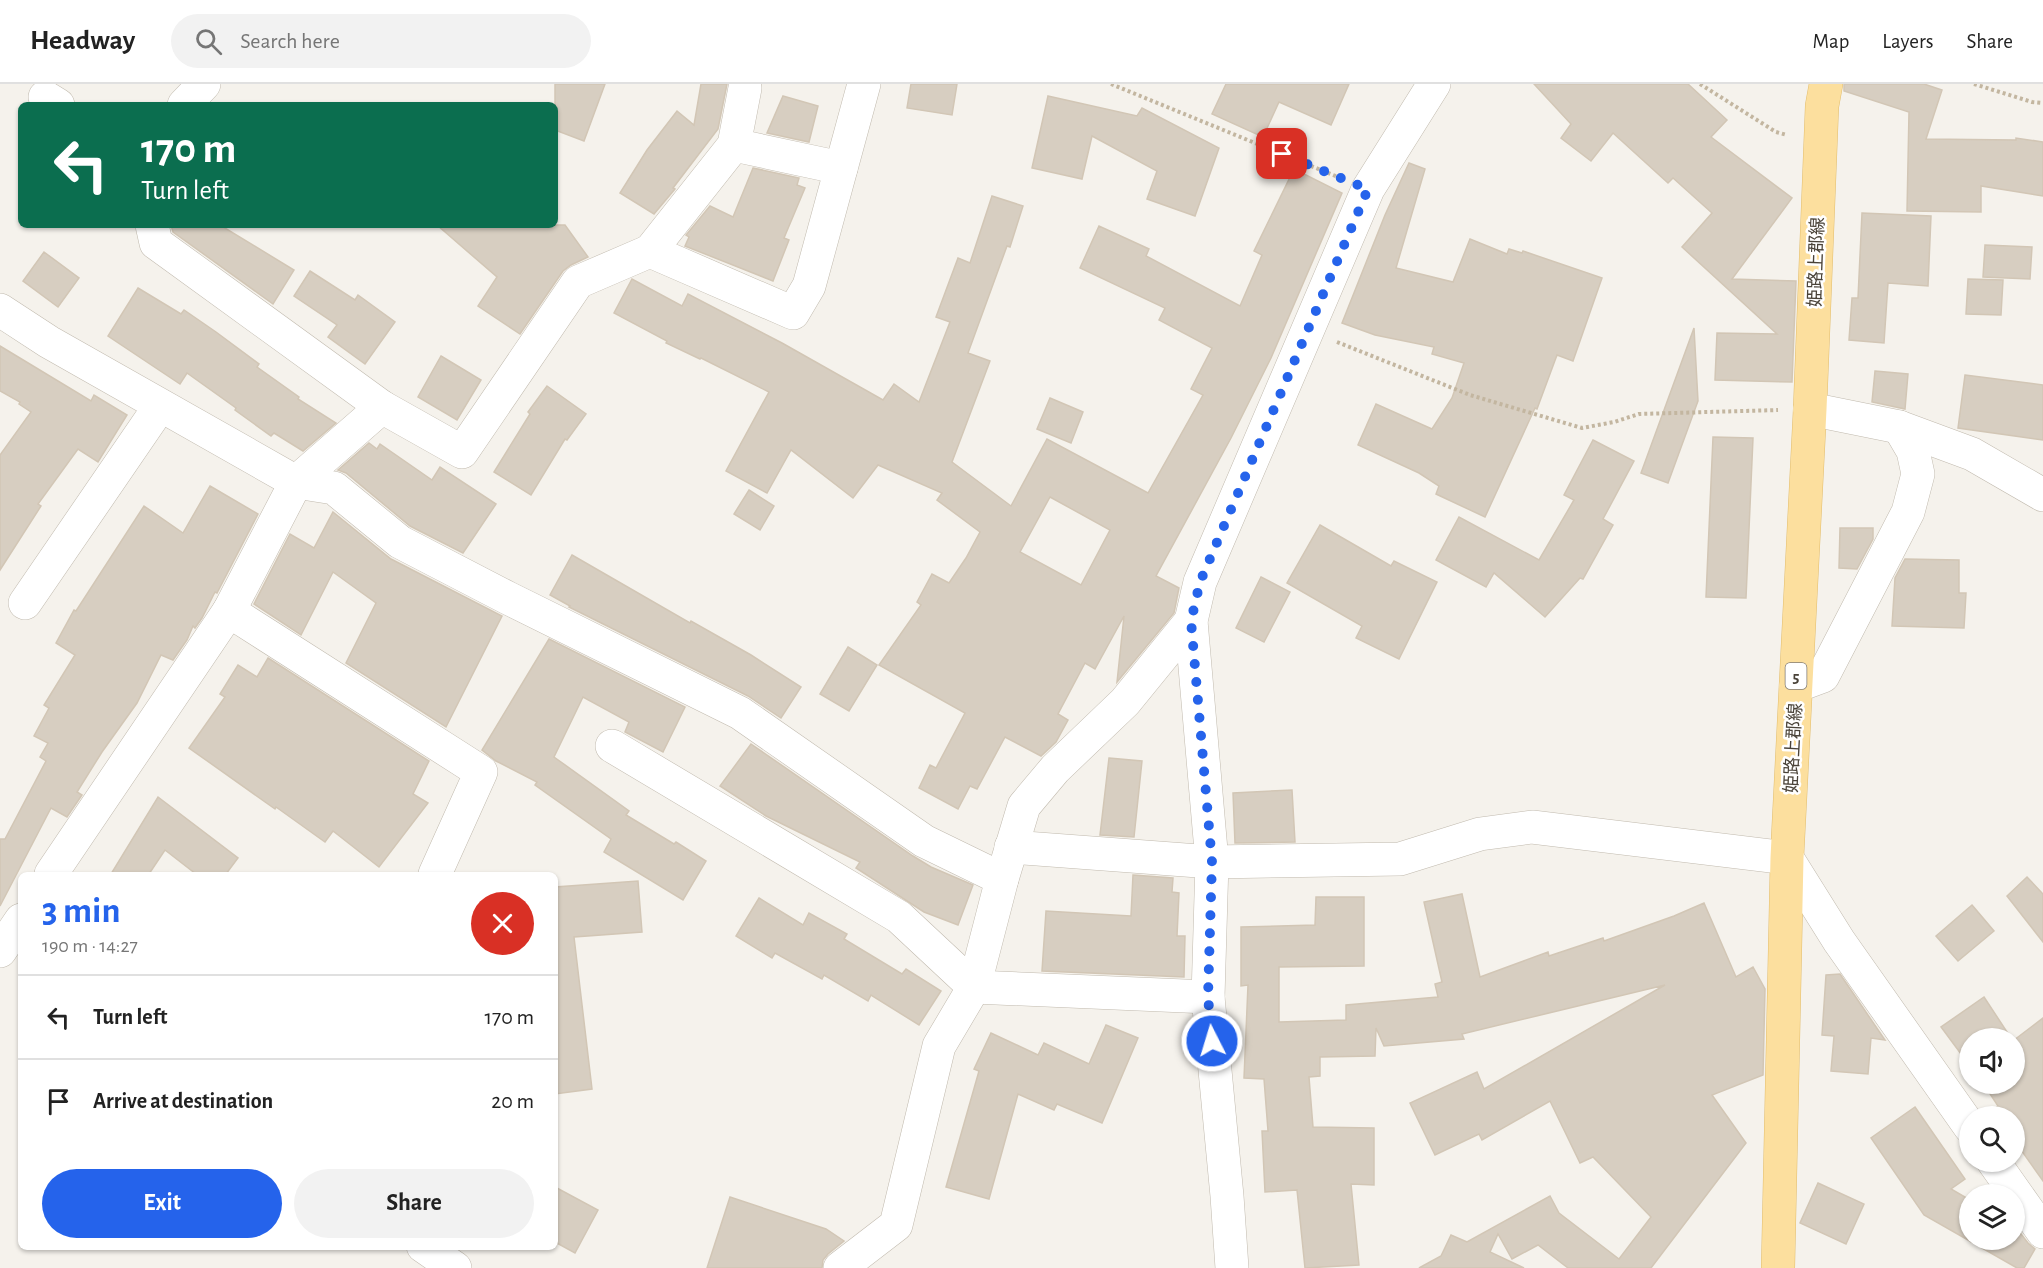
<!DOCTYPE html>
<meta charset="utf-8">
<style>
body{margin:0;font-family:"Alegreya Sans","Noto Sans JP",sans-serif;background:#f2f2f2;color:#222;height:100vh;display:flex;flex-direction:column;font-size:22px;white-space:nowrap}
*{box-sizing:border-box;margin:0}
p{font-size:20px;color:#767676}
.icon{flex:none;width:33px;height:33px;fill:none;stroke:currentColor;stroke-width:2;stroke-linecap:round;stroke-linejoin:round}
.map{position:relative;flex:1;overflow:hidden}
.details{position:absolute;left:18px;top:788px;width:540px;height:378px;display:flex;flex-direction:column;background:#fff;border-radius:9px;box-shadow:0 2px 4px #0004}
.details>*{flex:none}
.banner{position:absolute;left:18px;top:18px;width:540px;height:126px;border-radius:9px;box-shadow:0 2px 4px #0004;background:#0b6e4f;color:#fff;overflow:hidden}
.buttons{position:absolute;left:1959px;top:944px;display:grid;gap:12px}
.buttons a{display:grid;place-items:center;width:66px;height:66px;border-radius:50%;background:#fff;box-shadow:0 2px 4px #0004;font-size:30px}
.pin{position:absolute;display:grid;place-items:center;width:51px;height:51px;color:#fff;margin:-26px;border-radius:12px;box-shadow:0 3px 9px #0006}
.me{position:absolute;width:66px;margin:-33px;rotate:355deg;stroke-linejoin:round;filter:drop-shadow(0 0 4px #0008)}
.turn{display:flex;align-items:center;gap:21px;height:126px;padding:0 24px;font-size:27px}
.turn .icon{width:78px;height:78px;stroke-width:2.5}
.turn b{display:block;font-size:42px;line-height:51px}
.round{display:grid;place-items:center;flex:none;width:63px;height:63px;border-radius:32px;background:#f2f2f2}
.headline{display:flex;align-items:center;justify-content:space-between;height:102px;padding:0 24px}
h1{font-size:36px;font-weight:700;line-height:45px;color:#2563eb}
.action{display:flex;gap:12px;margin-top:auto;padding:12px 24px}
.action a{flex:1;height:69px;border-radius:36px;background:#2563eb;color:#fff;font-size:24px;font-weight:700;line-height:69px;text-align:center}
.action a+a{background:#f2f2f2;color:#222}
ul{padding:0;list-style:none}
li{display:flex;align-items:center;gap:18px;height:84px;padding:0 24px;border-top:2px solid #e0e0e0}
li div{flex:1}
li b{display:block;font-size:22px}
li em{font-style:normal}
header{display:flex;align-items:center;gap:36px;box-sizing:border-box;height:84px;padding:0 30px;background:#fff;border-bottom:2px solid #e0e0e0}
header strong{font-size:28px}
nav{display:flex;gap:33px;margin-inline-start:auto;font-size:21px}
.search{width:420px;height:54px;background:#f2f2f2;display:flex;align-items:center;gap:15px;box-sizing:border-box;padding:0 21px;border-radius:33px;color:#767676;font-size:22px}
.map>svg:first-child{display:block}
</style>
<header>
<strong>Headway</strong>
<div class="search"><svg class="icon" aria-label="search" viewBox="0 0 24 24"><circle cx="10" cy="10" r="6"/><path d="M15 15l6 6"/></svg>Search here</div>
<nav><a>Map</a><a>Layers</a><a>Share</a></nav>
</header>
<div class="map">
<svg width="2043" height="1184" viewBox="0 0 2043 1184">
<rect width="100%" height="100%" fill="#f5f2ec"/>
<g fill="#d7cec1" stroke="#d2c6b5" stroke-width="1.5" fill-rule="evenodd">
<polygon points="555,0 605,0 584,57 555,46"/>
<polygon points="701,0 727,0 718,45 673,104 675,105 654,130 620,109 647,66 677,27 694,41"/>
<polygon points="911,0 957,0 952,31 907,24"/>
<polygon points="1226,0 1349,0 1331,41 1279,18 1263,53 1212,30"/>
<polygon points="1534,0 1688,0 1727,36 1711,53 1792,114 1732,195 1796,197 1792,298 1715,296 1717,249 1777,250 1682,163 1712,129 1673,94 1668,99 1613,49 1591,77 1561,54 1571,40"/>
<polygon points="1844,0 1924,0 1942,6 1926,55 2016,56 2016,54 2043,58 2043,112 1981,102 1981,128 1907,127 1909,28 1844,7"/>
<polygon points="783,12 818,22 809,58 767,49"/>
<polygon points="1048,12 1137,32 1142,24 1219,64 1195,132 1147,115 1157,87 1092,52 1082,95 1032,84"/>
<polygon points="1409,79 1425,85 1396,184 1453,198 1470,155 1507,170 1509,165 1522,169 1523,167 1602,194 1573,277 1557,271 1537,325 1535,324 1485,433 1436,410 1439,402 1419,389 1358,361 1376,320 1432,345 1452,314 1464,279 1432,270 1434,263 1375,251 1342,239 1385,131"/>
<polygon points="753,84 799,94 797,101 805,104 784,154 789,156 773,197 685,162 689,153 686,151 710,122 733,133"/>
<path d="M1294 85 1342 109 1271 274 1231 354 1156 492 1179 504 1174 529 1117 598 1124 532 1095 585 1085 579 1058 630 1068 636 1056 658 1041 672 1005 653 977 705 970 702 958 725 919 704 930 681 936 684 965 629 879 581 921 521 917 518 932 490 949 499 966 474 980 448 937 416 942 409 878 381 853 414 791 366 767 409 726 387 769 308 701 274 700 275 666 259 667 257 614 229 632 195 682 222 688 210 782 259 883 316 894 300 919 318 950 238 936 233 958 174 970 179 992 112 1023 122 1010 163 1007 162 968 269 990 277 952 378 1011 422 1047 355 1148 409 1203 311 1191 305 1212 264 1159 236 1165 224 1080 184 1099 142 1149 165 1146 172 1240 222 1262 171 1254 167ZM1050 413 1110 446 1081 501 1020 468Z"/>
<polygon points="1862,129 1931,132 1928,202 1888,199 1884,259 1849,256 1852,214 1858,214"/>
<polygon points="171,141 220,141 294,186 273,220 173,148"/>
<polygon points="437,141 565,141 588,173 571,181 563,187 520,250 478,222 497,193"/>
<polygon points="1985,161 2032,163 2030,195 1983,193"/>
<polygon points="44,168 79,194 58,223 23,197"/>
<polygon points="310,187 355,216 358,211 395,238 365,280 328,253 337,241 294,212"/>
<polygon points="1968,195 2003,196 2001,231 1966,230"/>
<polygon points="138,204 181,230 184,226 216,248 259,280 257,283 299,313 298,315 336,339 303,367 274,349 271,352 235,326 236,324 187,289 180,300 108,252"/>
<polygon points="1694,244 1698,317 1668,399 1641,389"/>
<polygon points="0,262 91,317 94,311 127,331 98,378 78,365 38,420 41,422 0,486 0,371 31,328 19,320 20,318 0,307"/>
<polygon points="441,272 481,296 457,336 418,313"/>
<polygon points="1875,287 1908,290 1905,325 1872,318"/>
<polygon points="1965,291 2043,301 2043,356 1958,344"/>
<polygon points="547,302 586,330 567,356 565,355 531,411 494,388 530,330 528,328"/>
<polygon points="1050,314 1083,328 1071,359 1037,345"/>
<polygon points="1713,353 1753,354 1746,514 1706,513"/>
<polygon points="1593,356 1634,377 1603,435 1613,441 1583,495 1580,494 1545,533 1494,489 1486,503 1436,476 1459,433 1539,476 1574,416 1564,411"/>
<polygon points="369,359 377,365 380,360 432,396 440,383 496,420 463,469 410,442 346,389 338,386"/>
<polygon points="210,402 258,430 217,509 215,508 202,534 195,544 193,542 187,556 173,576 161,571 137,619 102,668 77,708 82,711 67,733 51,724 0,822 0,755 5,755 46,677 40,673 48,659 34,652 49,624 44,621 75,571 56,559 74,526 76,527 144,422 183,449"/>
<polygon points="749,406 774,422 760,446 734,430"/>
<polygon points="333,428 391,475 502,532 446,643 346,579 376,519 333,488 301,551 254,520 290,450 314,464"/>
<polygon points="1320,441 1391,482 1394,477 1437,498 1399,575 1356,554 1362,542 1287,499"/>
<polygon points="1840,444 1873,444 1873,455 1857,485 1839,484"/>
<polygon points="572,471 690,539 691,537 751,571 801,603 781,634 748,612 569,523 570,522 550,511"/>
<polygon points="1905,475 1959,476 1959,509 1966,509 1964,544 1892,542 1895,494"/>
<polygon points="1261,493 1290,508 1264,558 1236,544"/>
<polygon points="549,555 685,623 663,668 625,648 629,638 583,613 554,673 629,727 626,731 674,760 676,758 706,777 683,816 604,768 611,755 535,701 537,698 496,677 482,666"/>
<polygon points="848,563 877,581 849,627 820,610"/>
<polygon points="268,574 429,677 413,710 428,719 379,783 333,747 325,758 276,723 275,725 189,664 225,613 220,610 238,581 257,593"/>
<polygon points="751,660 913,772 931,783 973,801 958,841 924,828 856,784 860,778 766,732 720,702"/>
<polygon points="1109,674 1142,677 1134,753 1100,751"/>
<polygon points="1292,706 1295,758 1235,759 1233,709"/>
<polygon points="158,713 238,774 226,790 196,790 165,766 149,790 111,790"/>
<polygon points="1133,791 1173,794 1172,808 1179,809 1177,852 1185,852 1184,893 1042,887 1046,827 1131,832"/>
<polygon points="2027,793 2043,810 2043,858 2007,812"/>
<polygon points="638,797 642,848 574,853 592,1005 555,1010 555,803"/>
<polygon points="1462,810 1480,893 1548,868 1549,872 1603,854 1604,857 1674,832 1704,819 1736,893 1753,883 1765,905 1763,991 1712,1011 1746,1059 1651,1184 1568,1184 1538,1161 1512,1175 1498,1150 1490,1168 1524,1184 1419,1184 1441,1172 1451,1151 1467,1158 1550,1112 1559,1129 1619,1175 1651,1133 1593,1073 1580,1079 1550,1017 1482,1056 1479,1050 1435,1071 1410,1019 1477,988 1484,1005 1665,901 1462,950 1464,955 1384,962 1376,944 1375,972 1320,973 1320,992 1309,993 1313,1043 1374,1044 1374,1101 1351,1100 1359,1181 1305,1184 1297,1106 1265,1108 1262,1047 1268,1047 1264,995 1244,994 1248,901 1241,902 1241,843 1315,841 1316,813 1364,813 1364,882 1279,883 1279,938 1346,936 1346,921 1438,913 1435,900 1442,898 1424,818"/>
<polygon points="759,814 803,841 809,829 847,850 844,855 902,890 906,885 941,907 919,941 871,911 868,917 824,891 822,895 775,869 772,874 736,852"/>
<polygon points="1972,821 1994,847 1958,877 1936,852"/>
<polygon points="1840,890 1885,956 1871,954 1868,990 1831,987 1834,952 1822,951 1826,891"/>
<polygon points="1984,913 2011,954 1970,954 1970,979 1966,973 1964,974 1941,943"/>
<polygon points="2043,934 2043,1097 2014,1056 2014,1032 1997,1032 1993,1026 1998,1022 1983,999 2014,999 2014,956"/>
<polygon points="1106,941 1138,954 1102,1039 1057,1020 1054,1026 1018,1010 989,1115 946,1103 979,987 974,985 991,949 1038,971 1044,959 1089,980"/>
<polygon points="1915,1023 1965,1095 1951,1105 1970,1116 1970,1155 2014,1155 2014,1141 2028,1159 2035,1165 2024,1184 2017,1184 1924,1131 1871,1054"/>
<polygon points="1818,1099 1864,1120 1846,1160 1800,1139"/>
<polygon points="555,1103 598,1126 575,1169 555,1158"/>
<polygon points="730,1113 826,1145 844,1157 828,1170 823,1176 822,1184 707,1184"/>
</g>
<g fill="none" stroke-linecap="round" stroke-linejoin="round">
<g stroke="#c1baae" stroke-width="34">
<g id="minor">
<polyline points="45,13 58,21"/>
<polyline points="184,21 204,0"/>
<polyline points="734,61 841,84"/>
<polyline points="152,141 156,159 382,323 462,368 578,198 650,167 793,229 809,202 864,0"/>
<polyline points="650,167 734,61 745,4"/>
<polyline points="0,226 49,258 296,398 334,404 400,458 508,514 740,629 924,757 1002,795"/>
<polyline points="1810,325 1899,343 1972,370 2043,411"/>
<polyline points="25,519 160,322"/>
<polyline points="229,527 481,688 435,790"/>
<polyline points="1796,602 1823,592 1908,428 1918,390 1913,367 1899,343"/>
<polyline points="612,662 899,833 974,903 1208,913"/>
<polyline points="1011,763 1212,778 1400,775 1480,750 1532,743 1787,774 1839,857 1970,1043"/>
<polyline points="51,790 229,527 296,398 382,323"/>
<polyline points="0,867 21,836"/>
<polyline points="1993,1077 2043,1148"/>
<polyline points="423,1162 455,1184"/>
<polyline points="840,1184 896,1141 939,962 974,903 1002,795 1024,722 1055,685 1125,618 1191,537"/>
<polyline points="1232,1184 1227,1112 1208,913 1212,778 1191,537 1200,498 1368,105 1434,0"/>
</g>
</g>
<g stroke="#e2bd6d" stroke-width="34">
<polyline id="major" points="1778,1184 1787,774 1810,325 1822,22 1826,0"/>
</g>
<g stroke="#c3b6a0" stroke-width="4" stroke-dasharray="3 3" stroke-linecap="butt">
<polyline points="1111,0 1338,93"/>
<polyline points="1700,0 1776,48 1787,51"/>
<polyline points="1974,0 2032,18 2043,19"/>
<polyline points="1337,258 1470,311 1582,344 1614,338 1639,330 1778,326"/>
</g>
<use href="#minor" stroke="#fff" stroke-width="33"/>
<use href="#major" stroke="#fcdf9e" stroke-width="33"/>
</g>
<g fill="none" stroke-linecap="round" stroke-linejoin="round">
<polyline stroke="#2563eb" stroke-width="10" stroke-dasharray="0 18" points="1212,957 1208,913 1212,778 1191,537 1200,498 1368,105 1282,70"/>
</g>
<g text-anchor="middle" stroke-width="5" stroke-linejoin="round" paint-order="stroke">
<rect fill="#fff" stroke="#807b74" stroke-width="1.5" x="1785.5" y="579" width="21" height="26" rx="4.5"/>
<g font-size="16" font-weight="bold" fill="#4a4339">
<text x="1796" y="598">5</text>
</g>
<g font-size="18" fill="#4a4339" stroke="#fff">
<text transform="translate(1816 178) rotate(-88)" y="6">姫路上郡線</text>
<text transform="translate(1793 664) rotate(-87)" y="6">姫路上郡線</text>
</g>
</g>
</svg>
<div class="buttons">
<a><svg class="icon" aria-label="sound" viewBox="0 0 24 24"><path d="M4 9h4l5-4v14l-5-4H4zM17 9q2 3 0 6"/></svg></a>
<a><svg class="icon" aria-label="search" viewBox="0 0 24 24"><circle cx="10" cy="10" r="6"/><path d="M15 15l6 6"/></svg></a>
<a><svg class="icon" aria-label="layers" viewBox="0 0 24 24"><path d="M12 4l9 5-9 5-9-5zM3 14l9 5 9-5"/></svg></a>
</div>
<div class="pin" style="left:1282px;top:70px;background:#d93025"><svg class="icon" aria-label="arrive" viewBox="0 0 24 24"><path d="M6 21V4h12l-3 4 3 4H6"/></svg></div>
<svg class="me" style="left:1212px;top:957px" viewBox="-20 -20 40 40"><circle r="17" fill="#2563eb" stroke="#fff" stroke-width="3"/><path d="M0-11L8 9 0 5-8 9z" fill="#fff"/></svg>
<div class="banner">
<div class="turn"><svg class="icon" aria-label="left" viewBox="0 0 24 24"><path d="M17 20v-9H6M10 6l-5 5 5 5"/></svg><div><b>170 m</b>Turn left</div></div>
</div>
<section class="details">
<div class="headline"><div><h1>3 min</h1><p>190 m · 14:27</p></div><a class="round" style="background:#d93025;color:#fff"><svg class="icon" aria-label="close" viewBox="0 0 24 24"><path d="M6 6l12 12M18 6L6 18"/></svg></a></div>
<ul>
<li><svg class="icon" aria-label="left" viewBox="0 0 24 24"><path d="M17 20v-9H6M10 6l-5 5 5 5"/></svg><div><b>Turn left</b></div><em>170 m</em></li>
<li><svg class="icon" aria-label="arrive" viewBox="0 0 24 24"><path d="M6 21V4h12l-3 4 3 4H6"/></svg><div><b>Arrive at destination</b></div><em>20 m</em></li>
</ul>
<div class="action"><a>Exit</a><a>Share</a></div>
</section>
</div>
